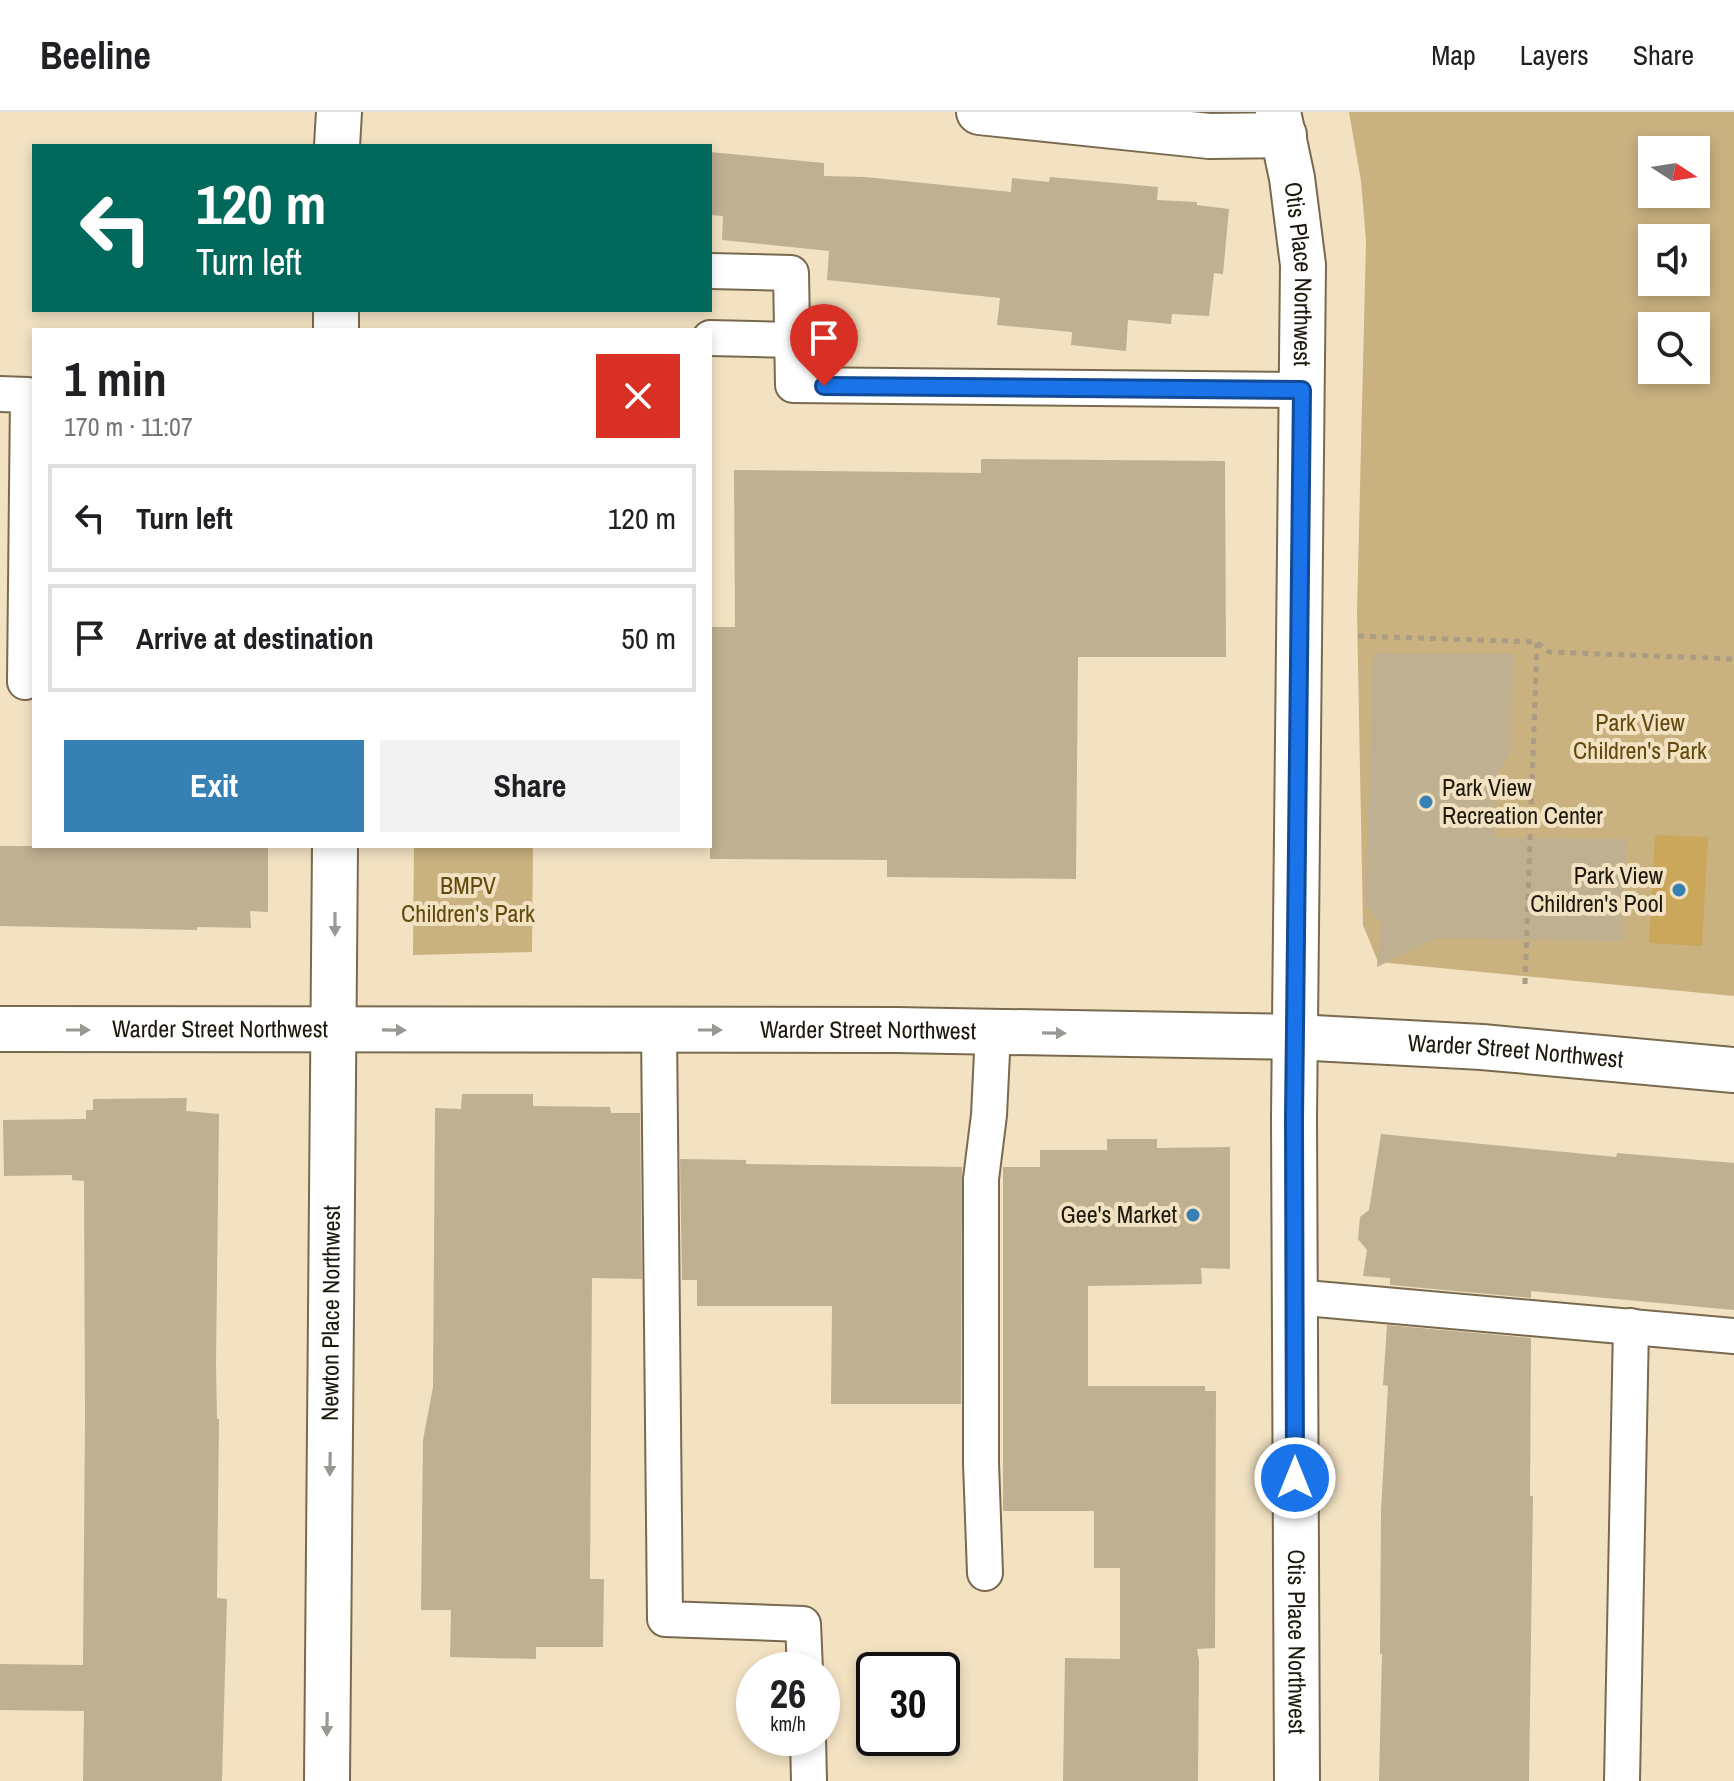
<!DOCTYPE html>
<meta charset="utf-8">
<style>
body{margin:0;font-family:"Archivo Narrow",sans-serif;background:#f2f2f2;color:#202124;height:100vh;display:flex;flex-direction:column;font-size:30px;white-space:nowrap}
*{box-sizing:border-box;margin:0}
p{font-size:26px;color:#757577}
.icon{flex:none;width:44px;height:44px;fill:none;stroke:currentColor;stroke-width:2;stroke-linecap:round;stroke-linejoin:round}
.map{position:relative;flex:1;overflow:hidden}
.side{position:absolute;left:32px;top:216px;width:680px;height:520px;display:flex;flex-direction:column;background:#fff;border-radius:0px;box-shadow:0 4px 12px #0003}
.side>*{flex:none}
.top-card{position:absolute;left:32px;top:32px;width:680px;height:168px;border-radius:0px;box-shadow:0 4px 12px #0003;background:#00695c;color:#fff;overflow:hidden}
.needle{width:52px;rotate:102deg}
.fabs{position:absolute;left:1638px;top:24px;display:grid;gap:16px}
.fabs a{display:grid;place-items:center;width:72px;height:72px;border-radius:0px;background:#fff;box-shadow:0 4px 12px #0003;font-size:40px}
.speed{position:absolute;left:736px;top:1540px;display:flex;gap:16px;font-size:40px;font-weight:700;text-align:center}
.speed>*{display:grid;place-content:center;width:104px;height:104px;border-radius:50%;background:#fff;box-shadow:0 4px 12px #0003;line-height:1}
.speed small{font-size:20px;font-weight:400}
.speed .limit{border:4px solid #111;border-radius:12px;background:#fff;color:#111}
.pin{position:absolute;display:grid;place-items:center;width:68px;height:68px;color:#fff;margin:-82px -34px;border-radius:50% 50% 50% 0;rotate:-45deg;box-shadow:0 0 8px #0007}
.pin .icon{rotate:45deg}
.me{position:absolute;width:88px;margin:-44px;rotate:0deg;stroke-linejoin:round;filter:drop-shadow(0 0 6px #0008)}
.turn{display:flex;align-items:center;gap:28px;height:168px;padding:0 32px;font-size:36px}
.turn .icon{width:104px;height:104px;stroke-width:2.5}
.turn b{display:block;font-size:56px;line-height:68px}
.round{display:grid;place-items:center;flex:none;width:84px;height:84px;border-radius:0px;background:#f2f2f2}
.headline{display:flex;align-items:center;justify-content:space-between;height:136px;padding:0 32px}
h1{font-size:48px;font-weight:700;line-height:60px}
.primary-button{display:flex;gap:16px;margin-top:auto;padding:16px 32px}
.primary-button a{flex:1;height:92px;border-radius:0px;background:#3780b4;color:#fff;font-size:32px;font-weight:700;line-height:92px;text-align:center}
.primary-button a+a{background:#f2f2f2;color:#202124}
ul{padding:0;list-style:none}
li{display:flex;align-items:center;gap:24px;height:108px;margin:0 16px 12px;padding:0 16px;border:4px solid #e0e0e0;border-radius:0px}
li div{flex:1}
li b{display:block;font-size:30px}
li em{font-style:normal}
header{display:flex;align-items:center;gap:48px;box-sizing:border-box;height:112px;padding:0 40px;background:#fff;border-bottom:2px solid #e0e0e0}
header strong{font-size:38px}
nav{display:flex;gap:44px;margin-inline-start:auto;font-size:28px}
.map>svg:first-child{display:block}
</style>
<header>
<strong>Beeline</strong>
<nav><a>Map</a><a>Layers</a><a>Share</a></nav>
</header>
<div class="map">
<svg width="1734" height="1669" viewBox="0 0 1734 1669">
<rect width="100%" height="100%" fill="#f2e2c2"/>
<g fill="#c9b180" fill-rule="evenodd">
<path d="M1349 0H1734V884L1378 850 1363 813 1357 500 1366 129 1361 69ZM1652 38H1696V82H1652ZM1652 126H1696V170H1652ZM1652 214H1696V258H1652Z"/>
<polygon points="414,734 533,734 532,840 413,843"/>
</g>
<polygon fill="#cba75b" points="1655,723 1708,725 1702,834 1649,831"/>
<g fill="#bfb092">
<polygon points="710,40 824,51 824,64 865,65 1011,80 1012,66 1049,70 1050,65 1158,75 1157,88 1197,90 1197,93 1229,97 1223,162 1214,161 1209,204 1172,202 1171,212 1128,208 1126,239 1071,233 1072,220 997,213 1000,186 827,168 829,139 722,128 723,104 710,103"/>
<polygon points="981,347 1225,349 1226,545 1078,545 1076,767 887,765 887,748 710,747 710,515 735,515 734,358 981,361"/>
<polygon points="1373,541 1513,542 1511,641 1497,662 1494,726 1626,727 1623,829 1436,826 1377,855 1381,810 1365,794"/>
<polygon points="0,734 268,734 268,800 250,799 251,816 197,815 197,818 0,814"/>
<polygon points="462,982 533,982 533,994 610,995 611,1001 640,1001 642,1167 592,1166 590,1467 604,1467 603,1535 536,1535 536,1547 450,1545 451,1498 421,1498 423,1328 433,1275 435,996 461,997"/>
<polygon points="187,986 186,999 219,1002 216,1250 217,1307 219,1307 217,1486 227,1487 222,1669 83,1669 84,1599 0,1598 0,1552 83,1553 85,1307 84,1069 72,1068 72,1063 4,1064 3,1008 86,1007 86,998 93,998 93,987"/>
<polygon points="1381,1022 1616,1045 1617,1041 1734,1051 1734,1198 1531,1179 1531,1186 1390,1173 1390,1166 1363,1164 1367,1138 1358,1127 1360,1105 1369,1098"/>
<polygon points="1107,1027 1157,1027 1157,1036 1230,1035 1230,1157 1201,1156 1202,1172 1088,1174 1088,1274 1205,1274 1205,1279 1216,1279 1215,1536 1197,1537 1199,1549 1198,1669 1063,1669 1065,1546 1120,1547 1120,1456 1094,1456 1094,1399 1003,1399 1003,1055 1040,1055 1040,1038 1107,1038"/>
<polygon points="680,1047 746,1048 746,1052 962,1055 961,1292 831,1292 832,1194 697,1194 697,1168 682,1168"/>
<polygon points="1387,1213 1531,1226 1530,1384 1533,1384 1529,1669 1379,1669 1382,1542 1380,1542 1381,1399 1388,1274 1383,1273"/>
</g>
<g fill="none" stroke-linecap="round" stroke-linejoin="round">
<g stroke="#786a4e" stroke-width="38">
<g id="service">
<polyline points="710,159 791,161 793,273 1302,278"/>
<polyline points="710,226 792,228"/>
<polyline points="0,282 28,283 25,570"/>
<polyline points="659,918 665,1507 803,1512 805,1558"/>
<polyline points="1294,1185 1734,1224"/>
<polyline points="985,1461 981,1351 981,1067 989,1003 993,920"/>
<polyline points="808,1626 809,1669"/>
<polyline points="1622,1669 1631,1214"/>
</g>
</g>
<g stroke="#786a4e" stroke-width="48">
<g id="minor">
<polyline points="979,0 1209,24 1284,23"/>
<path id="s1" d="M1278 0 1292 66 1303 153 1294 1006 1297 1669"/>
<polyline points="337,34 339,0"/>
<polyline points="336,218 336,198"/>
<path id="s2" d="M327 1669 335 734"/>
</g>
</g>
<g stroke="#786a4e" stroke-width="48">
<g id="tertiary">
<path id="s3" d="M0 917 896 918 1295 925 1482 935 1734 958"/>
</g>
</g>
<g stroke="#aa9d84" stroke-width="5" stroke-dasharray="6 6" stroke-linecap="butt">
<polyline points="1358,524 1537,530 1549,540 1734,547"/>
<polyline points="1525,872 1537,531"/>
</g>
<use href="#service" stroke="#fff" stroke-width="34"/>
<use href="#minor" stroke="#fff" stroke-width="44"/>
<use href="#tertiary" stroke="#fff" stroke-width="44"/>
</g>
<defs><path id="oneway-solid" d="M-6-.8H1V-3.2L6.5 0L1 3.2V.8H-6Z" transform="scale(2)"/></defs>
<g fill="#9a9892">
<use href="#oneway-solid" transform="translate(335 812) rotate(90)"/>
<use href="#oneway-solid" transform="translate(78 918)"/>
<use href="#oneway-solid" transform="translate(394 918) rotate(1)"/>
<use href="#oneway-solid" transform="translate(710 918)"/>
<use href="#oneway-solid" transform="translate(1054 921) rotate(1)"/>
<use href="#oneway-solid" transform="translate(330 1352) rotate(91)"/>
<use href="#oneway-solid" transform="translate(327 1612) rotate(91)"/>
</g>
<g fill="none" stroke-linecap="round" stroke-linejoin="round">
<g stroke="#114b97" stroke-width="20">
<polyline id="route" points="824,274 1302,278 1294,1006 1295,1366"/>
</g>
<use href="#route" stroke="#1a73e8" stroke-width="14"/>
</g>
<g fill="#3780b4" stroke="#f2e2c2" stroke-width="3">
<circle cx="1426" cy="690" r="8"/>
<circle cx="1679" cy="778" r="8"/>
<circle cx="1193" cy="1103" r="8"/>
</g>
<g text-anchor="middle" stroke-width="8" stroke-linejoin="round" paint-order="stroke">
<g font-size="24" fill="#1e190d" stroke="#f2e2c2">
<text dy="8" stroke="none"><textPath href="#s1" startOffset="164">Otis Place Northwest</textPath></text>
<text dy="8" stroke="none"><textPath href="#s3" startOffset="220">Warder Street Northwest</textPath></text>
<text dy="8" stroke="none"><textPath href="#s3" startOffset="868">Warder Street Northwest</textPath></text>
<text dy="8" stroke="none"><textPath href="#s3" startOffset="1516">Warder Street Northwest</textPath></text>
<text dy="8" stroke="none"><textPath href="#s2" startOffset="468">Newton Place Northwest</textPath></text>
<text dy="8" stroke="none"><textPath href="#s1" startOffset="1532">Otis Place Northwest</textPath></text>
</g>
<g font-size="24" fill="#62490d" stroke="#f2e2c2">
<text x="1640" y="619">Park View<tspan x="1640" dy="28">Children's Park</tspan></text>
<text x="468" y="782">BMPV<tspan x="468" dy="28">Children's Park</tspan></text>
</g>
<g font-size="24" fill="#1e190d" stroke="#f2e2c2" text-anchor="end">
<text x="1442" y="684" text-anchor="start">Park View<tspan x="1442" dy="28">Recreation Center</tspan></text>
<text x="1663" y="772">Park View<tspan x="1663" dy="28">Children's Pool</tspan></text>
<text x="1177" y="1111">Gee's Market</text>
</g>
</g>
</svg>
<div class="fabs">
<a><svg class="needle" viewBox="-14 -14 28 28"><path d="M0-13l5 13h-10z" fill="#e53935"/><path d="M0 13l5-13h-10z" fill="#757577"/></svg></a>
<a><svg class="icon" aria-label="sound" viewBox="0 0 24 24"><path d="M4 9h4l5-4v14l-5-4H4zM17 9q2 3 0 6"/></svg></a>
<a><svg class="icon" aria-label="search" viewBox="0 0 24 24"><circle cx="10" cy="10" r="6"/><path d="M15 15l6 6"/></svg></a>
</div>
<div class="speed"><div>26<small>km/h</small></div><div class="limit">30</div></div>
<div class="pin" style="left:824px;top:274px;background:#d93025"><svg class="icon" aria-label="arrive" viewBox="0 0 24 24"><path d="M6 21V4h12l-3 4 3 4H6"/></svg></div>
<svg class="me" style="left:1295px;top:1366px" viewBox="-20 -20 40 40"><circle r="17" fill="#1a73e8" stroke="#fff" stroke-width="3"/><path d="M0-11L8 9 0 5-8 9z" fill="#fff"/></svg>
<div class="top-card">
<div class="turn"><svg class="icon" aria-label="left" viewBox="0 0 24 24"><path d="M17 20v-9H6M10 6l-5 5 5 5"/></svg><div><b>120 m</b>Turn left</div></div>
</div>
<section class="side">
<div class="headline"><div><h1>1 min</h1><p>170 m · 11:07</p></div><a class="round" style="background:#d93025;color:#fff"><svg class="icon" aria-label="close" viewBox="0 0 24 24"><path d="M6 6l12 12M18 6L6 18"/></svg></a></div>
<ul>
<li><svg class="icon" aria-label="left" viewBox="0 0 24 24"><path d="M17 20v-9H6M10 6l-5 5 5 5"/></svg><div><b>Turn left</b></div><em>120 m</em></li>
<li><svg class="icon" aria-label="arrive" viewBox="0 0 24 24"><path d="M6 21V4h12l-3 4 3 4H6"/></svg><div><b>Arrive at destination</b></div><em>50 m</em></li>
</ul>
<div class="primary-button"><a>Exit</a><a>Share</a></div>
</section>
</div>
